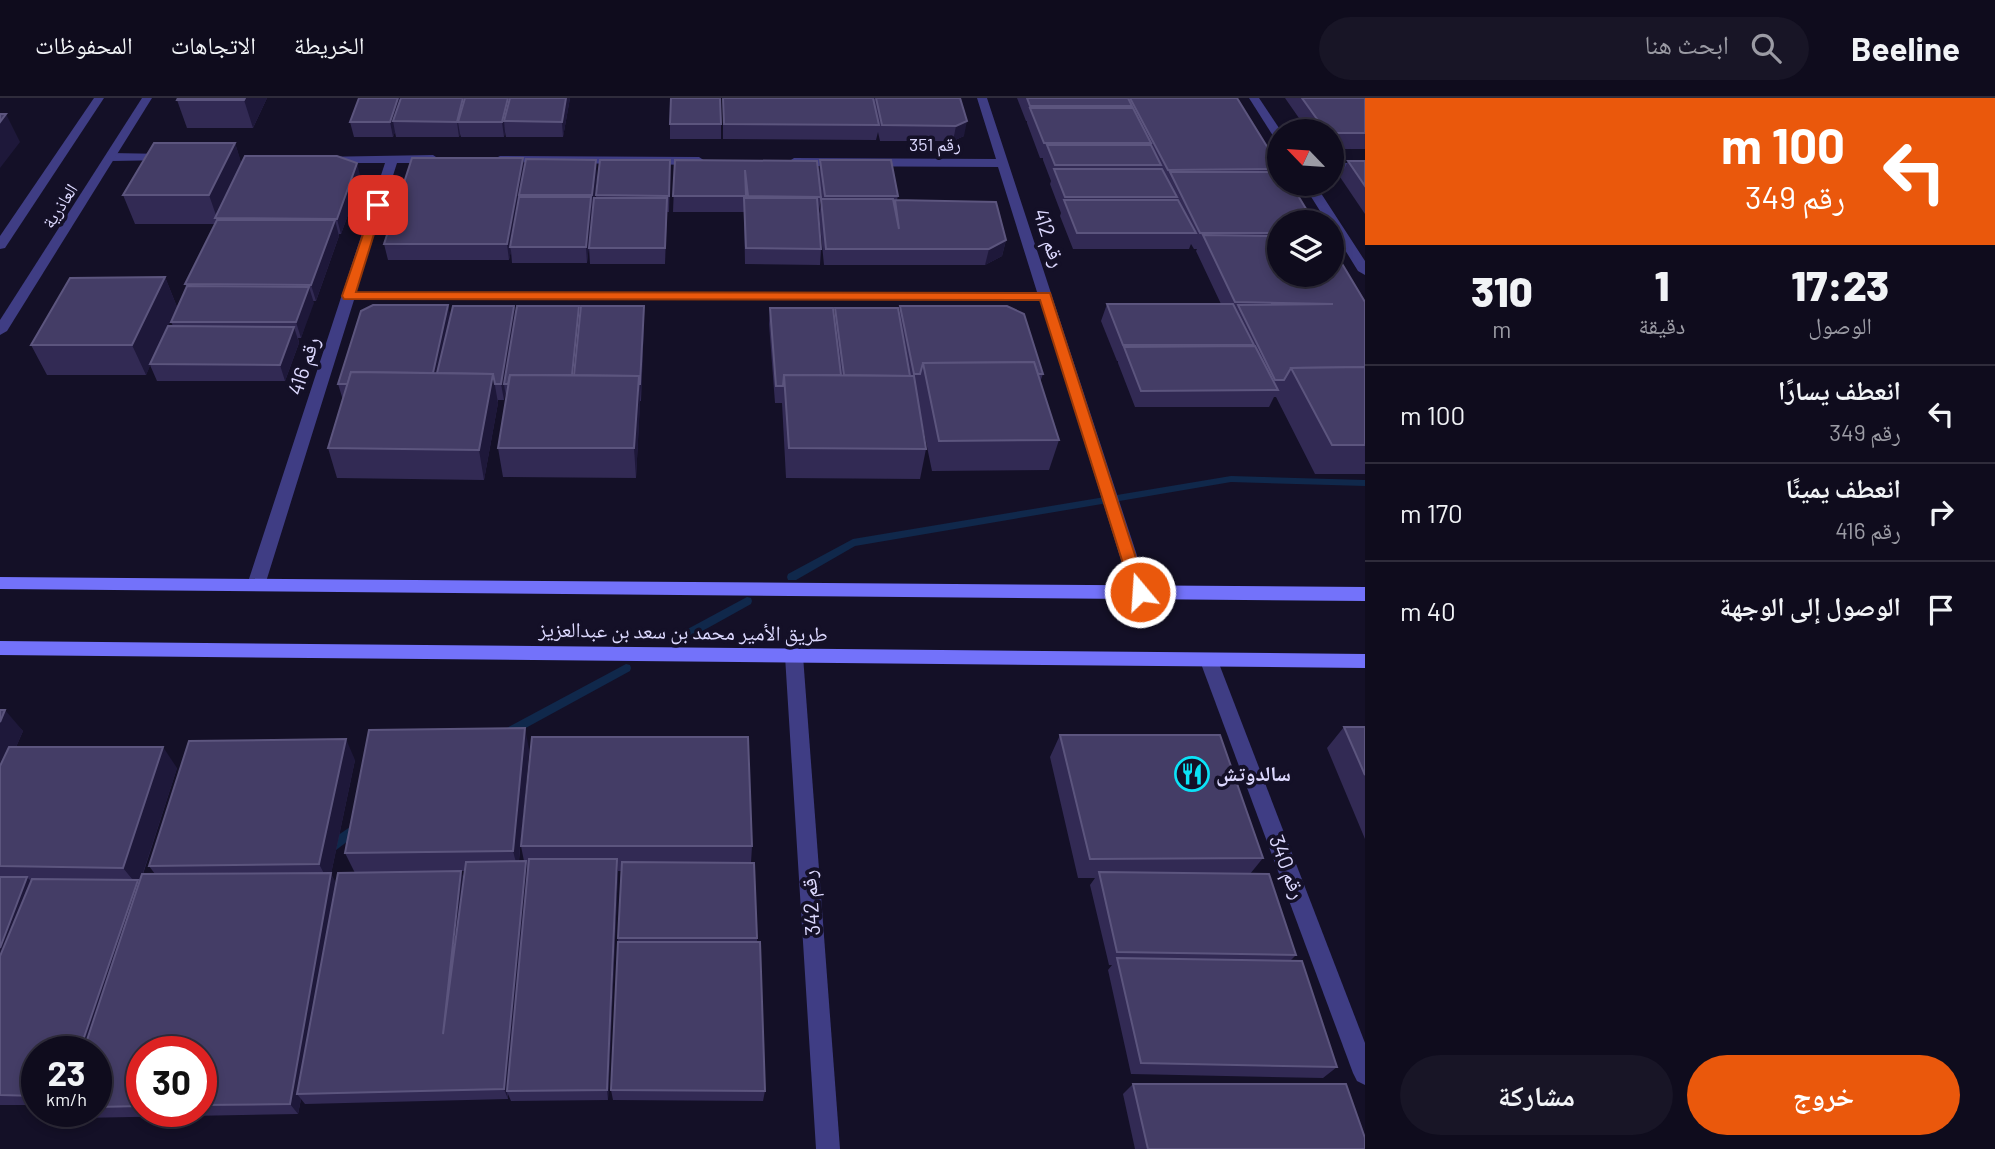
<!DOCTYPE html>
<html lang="ar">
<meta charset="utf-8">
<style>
body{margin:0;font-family:Barlow,"Noto Naskh Arabic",sans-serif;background:#181526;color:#f1f3f6;direction:rtl;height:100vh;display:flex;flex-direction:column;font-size:26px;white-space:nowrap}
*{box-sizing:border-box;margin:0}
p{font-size:23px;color:#9b9ba4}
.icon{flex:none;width:38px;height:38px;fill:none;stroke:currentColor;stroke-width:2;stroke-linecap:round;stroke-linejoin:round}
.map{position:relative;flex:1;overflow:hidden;direction:ltr}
.panel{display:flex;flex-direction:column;background:#0f0c1d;width:630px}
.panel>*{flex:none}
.top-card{background:#ea580c;color:#fff;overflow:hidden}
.needle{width:46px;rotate:295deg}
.controls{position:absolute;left:1267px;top:21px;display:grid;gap:14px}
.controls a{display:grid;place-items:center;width:77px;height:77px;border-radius:50%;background:#0f0c1d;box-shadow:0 4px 10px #0003,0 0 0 2px #2f2c3b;font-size:35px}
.speed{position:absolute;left:21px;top:938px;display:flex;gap:14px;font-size:35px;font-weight:700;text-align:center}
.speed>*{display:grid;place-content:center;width:91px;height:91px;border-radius:50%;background:#0f0c1d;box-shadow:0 4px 10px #0003,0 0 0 2px #2f2c3b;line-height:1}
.speed small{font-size:18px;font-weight:400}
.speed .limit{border:10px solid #d22;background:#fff;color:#111}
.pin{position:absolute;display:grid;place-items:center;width:60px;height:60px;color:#fff;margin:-30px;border-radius:14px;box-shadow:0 4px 10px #0006}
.me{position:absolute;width:77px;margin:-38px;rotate:342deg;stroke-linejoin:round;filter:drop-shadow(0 0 5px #0008)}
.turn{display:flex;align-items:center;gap:24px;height:147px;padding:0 35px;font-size:32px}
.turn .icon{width:91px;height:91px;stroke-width:2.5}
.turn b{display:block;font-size:49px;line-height:60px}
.eta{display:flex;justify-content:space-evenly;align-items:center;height:119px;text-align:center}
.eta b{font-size:42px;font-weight:800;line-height:49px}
.cta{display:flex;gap:14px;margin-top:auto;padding:14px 35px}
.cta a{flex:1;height:80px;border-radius:42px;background:#ea580c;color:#fff;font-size:28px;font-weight:800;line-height:80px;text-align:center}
.cta a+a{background:#181526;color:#f1f3f6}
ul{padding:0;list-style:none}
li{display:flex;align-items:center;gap:21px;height:98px;padding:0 35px;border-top:2px solid #2f2c3b}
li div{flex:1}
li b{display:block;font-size:26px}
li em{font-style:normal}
header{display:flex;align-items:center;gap:42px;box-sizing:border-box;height:98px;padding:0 35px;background:#0f0c1d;border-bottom:2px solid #2f2c3b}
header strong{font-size:33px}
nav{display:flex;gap:38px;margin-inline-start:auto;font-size:24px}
.search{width:490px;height:63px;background:#181526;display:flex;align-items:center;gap:18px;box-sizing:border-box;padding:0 24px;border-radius:38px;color:#9b9ba4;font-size:26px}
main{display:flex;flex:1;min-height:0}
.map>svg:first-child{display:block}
</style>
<header>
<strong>Beeline</strong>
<div class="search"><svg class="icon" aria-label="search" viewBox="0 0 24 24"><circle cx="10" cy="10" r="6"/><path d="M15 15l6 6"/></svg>ابحث هنا</div>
<nav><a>الخريطة</a><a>الاتجاهات</a><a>المحفوظات</a></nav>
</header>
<main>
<section class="panel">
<div class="top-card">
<div class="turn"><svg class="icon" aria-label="left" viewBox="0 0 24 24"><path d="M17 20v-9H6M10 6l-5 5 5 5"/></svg><div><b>100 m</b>رقم 349</div></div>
</div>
<div class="eta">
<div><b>17:23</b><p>الوصول</p></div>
<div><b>1</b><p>دقيقة</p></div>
<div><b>310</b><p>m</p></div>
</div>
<ul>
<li><svg class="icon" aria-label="left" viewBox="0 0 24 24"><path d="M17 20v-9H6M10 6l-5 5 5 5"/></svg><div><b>انعطف يسارًا</b><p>رقم 349</p></div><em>100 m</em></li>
<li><svg class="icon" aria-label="right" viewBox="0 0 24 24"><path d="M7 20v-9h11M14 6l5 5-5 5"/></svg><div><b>انعطف يمينًا</b><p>رقم 416</p></div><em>170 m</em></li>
<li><svg class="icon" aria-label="arrive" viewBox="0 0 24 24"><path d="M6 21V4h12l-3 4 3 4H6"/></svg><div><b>الوصول إلى الوجهة</b></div><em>40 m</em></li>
</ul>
<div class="cta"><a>خروج</a><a>مشاركة</a></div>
</section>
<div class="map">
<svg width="1365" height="1051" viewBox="0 0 1365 1051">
<rect width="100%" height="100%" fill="#141027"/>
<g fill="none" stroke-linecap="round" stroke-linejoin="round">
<g fill="#10284b" fill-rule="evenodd">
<polygon points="1231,378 1365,382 1365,388 1231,384 855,448 796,482 788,482 787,479 788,476 853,441"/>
<polygon points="747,499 751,500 752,503 751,506 679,546 671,546 670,543 671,540"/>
<polygon points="626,566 630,567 631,570 630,573 511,638 507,640 503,638 501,635 503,632"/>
<polygon points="360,722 364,723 366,727 364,731 332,755 328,756 324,755 322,751 324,747"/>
</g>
<g fill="#3f3d84" fill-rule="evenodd">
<polygon points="977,0 987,0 1149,494 1146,499 1134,499 1131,494 1040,202 354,202 265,487 262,492 250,492 247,487 385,65 321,65 315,61 317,59 433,57 439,61 433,65 397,65 356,194 1037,194 998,69 794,68 788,64 794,60 996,61"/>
<polygon points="1249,0 1259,0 1281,33 1279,42 1275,41"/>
<polygon points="167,56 173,60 171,62 111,63 105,59 111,55"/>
<polygon points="500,58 699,59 705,63 699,67 496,64 496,60"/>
<polygon points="1365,65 1365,73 1332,72 1332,65"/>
<polygon points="1303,86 1315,86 1365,163 1365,177 1358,173 1332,131 1332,124 1327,124"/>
<polygon points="794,551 800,553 803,558 840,1051 816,1051 785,558 788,553"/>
<polygon points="1209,556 1215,558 1218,563 1365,945 1365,987 1357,983 1353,975 1200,563 1203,558"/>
</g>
<g fill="#3f3d84" fill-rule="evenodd">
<polygon points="94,0 104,0 5,150 0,151 0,138"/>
<polygon points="142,0 152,0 7,233 0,237 0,222"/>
</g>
<g fill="#7372fa" fill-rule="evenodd">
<polygon points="0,479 1365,489 1365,503 0,491"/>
<polygon points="0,543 1365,556 1365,570 0,557"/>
</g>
</g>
<g fill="#322a54" fill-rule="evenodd">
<polygon points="267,0 253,30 187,30 177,2"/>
<polygon points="359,0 570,0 563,39 506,39 505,34 504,39 461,39 460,36 459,39 396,39 395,34 393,39 354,39 350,24"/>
<polygon points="723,0 960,0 964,38 953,43 880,43 878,34 876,42 723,41"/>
<polygon points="1017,0 1237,0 1279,68 1279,177 1365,204 1365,376 1315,376 1276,299 1274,299 1269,309 1135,309 1118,265 1118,263 1117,263 1101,223 1107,206 1221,206 1196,153 1197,151 1194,151 1191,146 1189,151 1073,151 1060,118 1061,115 1050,86 1051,83 1043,62 1043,60 1040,60 1027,25 1027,23 1026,23"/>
<polygon points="1285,0 1365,0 1365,51 1332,51 1332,33 1308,33"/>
<rect x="670" y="26" width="51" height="15"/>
<polygon points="235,45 241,65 361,81 341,136 339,136 339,138 316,203 313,203 301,240 298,240 299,245 285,283 157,283 150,267 146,277 47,277 31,247 165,179 177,209 168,228 173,228 171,224 187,190 185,186 215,126 135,126 123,97"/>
<polygon points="523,60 524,68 597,77 587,165 512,165 511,153 509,162 388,162 384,146"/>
<polygon points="675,62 821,99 819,114 818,114 821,151 820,167 745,166 744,114 673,114"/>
<polygon points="820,62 898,98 897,102 1006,142 1002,158 985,167 824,167 819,116 822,101 819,77"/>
<polygon points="1348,63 1365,63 1365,116 1340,79"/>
<polygon points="670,78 669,114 667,114 665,166 590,166 589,150 596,97"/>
<polygon points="448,207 450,219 514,208 516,215 579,208 580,221 644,208 644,224 641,303 640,303 636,380 503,379 498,350 506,299 505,293 504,302 498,302 498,305 484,382 337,380 328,350 343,302 338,286"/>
<polygon points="900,208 1043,276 1040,284 1059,342 1049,372 932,373 917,300 926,351 920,381 786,380 782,305 775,305 769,226 770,210 834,220 835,210 899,216"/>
<path d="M0 612 23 633 16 649 177 670 143 776H155L149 768 355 662 331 776 336 786 355 775 345 755 529 651 519 763H524L521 748H752L751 765 757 840 765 993 763 1003 613 1002 611 992 621 773H618L608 1002 511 1003 508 996V1001L305 1006 301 1001 298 1016 78 1020 69 1013H96V954H37V1007H0ZM461 773H465L464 783ZM142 954H201V1013H142Z"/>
<polygon points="1344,629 1365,629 1365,741 1327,650"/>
<polygon points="1060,637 1263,760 1250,776 1296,857 1290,863 1337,969 1323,980 1131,976 1108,872 1112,867 1109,867 1090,787 1095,780 1078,780 1050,659"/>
<polygon points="1133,986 1365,1051 1135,1051 1123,996"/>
</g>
<g fill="#1e183a">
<polygon points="245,0 267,0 253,30 244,2"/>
<polygon points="398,0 406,0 393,23 395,34 393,39 390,24"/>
<polygon points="463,0 470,0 458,24 460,36 459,39 457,24"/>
<polygon points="508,0 513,0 504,23 505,34 504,39 502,24"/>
<polygon points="566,0 570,0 563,39 562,24"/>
<polygon points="6,16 20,44 0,70 0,24"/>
<polygon points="967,23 964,38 953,43 956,28"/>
<polygon points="235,45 244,73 217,120 209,97"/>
<polygon points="523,60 525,76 519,97 520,104 510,149 511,153 509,162 507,146"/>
<polygon points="596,62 597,77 593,113 592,97"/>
<polygon points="357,65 361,81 341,136 337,121"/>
<polygon points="591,99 592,115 587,165 586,149"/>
<polygon points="335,122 339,138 316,203 311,187"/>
<polygon points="1006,142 1002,158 985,167 989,151"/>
<polygon points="165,179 177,209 146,277 132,247"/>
<polygon points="309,189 314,205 301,240 296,224"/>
<polygon points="448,207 451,223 436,292 430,286"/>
<polygon points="514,208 517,224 504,286 505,293 504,302 501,286"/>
<polygon points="579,208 580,224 573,286 571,286"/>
<polygon points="644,208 644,224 641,303 640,286"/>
<polygon points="294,229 299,245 285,283 280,267"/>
<polygon points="493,276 498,305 484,382 479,352"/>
<polygon points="639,278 640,307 636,380 634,350"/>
<polygon points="5,612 23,633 0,686 0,624"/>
<polygon points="525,630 529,651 518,772 513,753"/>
<polygon points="346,641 355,662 331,776 338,789 297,996 301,1001 298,1016 290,1006 329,785 319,766"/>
<polygon points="163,649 177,670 140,784 96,954 79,954 137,787 123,770"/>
<polygon points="617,761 618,774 608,1002 607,992"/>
<polygon points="526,763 529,777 507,993 508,1001 504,991"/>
<polygon points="461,773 465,786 443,936"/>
<polygon points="27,779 40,792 0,900 0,850"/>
</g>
<g fill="#443d66" stroke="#5c557e" stroke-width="2">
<polygon points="178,0 245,0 244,2 177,2"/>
<polygon points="359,0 398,0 390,24 350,24"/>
<polygon points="401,0 463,0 457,24 393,23"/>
<polygon points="465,0 508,0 502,24 458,24"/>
<polygon points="510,0 566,0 562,24 504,23"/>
<polygon points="671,0 720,0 721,26 670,26"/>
<polygon points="723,0 873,0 879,27 724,26"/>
<polygon points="876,0 960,0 967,23 956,28 882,27"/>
<polygon points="1027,0 1128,0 1132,8 1030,8"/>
<polygon points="1130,0 1237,0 1279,68 1279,71 1168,72"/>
<polygon points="1302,0 1365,0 1365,35 1336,35 1322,28"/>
<polygon points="1030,10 1133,10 1151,45 1044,45"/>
<polygon points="0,16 6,16 0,24"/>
<polygon points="154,45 235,45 209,97 123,97"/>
<polygon points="1047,47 1151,47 1161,67 1055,67"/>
<polygon points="245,58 337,58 357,65 337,121 215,120"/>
<polygon points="412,60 523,60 507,146 384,146"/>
<polygon points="526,61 596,62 592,97 519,97"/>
<polygon points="600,62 670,62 669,98 596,97"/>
<polygon points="675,62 817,63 821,99 748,98 745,72 746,98 673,98"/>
<polygon points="820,62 891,62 898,98 825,98"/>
<polygon points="1348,63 1365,63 1365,88"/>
<polygon points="1054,71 1162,71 1177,99 1065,99"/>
<polygon points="1170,74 1279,74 1279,86 1291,86 1314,124 1279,124 1279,135 1200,135"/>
<polygon points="519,99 591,99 586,149 510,149"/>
<polygon points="594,100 667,100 665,150 589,150"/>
<polygon points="744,100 817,100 821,151 746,150"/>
<polygon points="821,101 893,101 899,131 895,102 996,104 1006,142 989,151 826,151"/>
<polygon points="1064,102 1178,102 1196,135 1077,135"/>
<polygon points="217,122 335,122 311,187 185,186"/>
<polygon points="1203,137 1279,138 1279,177 1332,177 1332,149 1365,204 1365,269 1291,270 1284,282 1275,282 1238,207 1333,206 1235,204"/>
<polygon points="165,179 132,247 31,247 70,180"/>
<polygon points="187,188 309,189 296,224 171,224"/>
<polygon points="1107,206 1233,206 1254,247 1123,247"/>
<polygon points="373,207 448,207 433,275 351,274 348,286 338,286 361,213"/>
<polygon points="453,208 514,208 501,286 495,286 493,276 437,275"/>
<polygon points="517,208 579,208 572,277 510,277 508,286 504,286"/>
<polygon points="581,208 644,208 640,286 639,286 639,278 574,277"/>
<polygon points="900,208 1007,208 1024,216 1043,276 1038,276 1034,264 923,265 920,276 914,276"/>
<polygon points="770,210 833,210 841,277 784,277 783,288 776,288"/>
<polygon points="835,210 898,210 910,278 844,277"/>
<polygon points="168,228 294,229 280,267 150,266"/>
<polygon points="1255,248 1278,292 1141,293 1124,249"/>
<polygon points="1034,264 1059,342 939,343 923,265"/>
<polygon points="1365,269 1365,347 1332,347 1291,270"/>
<polygon points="351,274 493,276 479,352 328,350"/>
<polygon points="510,277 639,278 634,350 498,350"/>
<polygon points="784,277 914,278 926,351 789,350"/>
<polygon points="0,612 5,612 0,624"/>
<polygon points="1344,629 1365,629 1365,677"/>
<polygon points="525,630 513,753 345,755 369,632"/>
<polygon points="1060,637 1220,637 1263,760 1090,761"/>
<polygon points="532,639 748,639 752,748 521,748"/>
<polygon points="346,641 319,766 149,768 189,643"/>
<polygon points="9,649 163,649 123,770 0,768 0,668"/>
<polygon points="529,761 617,761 607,992 507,993"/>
<polygon points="526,763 504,991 297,996 338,775 461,773 443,936 466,764"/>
<polygon points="622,764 754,765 757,840 618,840"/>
<polygon points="1099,774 1269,776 1296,857 1117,854"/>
<polygon points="331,775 290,1006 201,1007 201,954 142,954 142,1008 96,1009 96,954 83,954 142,776"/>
<polygon points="0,779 27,779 0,850"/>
<polygon points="32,781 138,782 79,954 37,954 37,998 0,997 0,858"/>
<polygon points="618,844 760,844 765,993 611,992"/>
<polygon points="1117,860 1302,863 1337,969 1141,965"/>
<polygon points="1133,986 1346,986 1365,1040 1365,1051 1148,1051"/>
</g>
<polygon fill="#ea580c" stroke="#983908" stroke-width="2" points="374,104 383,107 356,194 1050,195 1147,494 1140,500 1132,494 1040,202 344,201 342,198"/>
<defs>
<g id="restaurant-ring" transform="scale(1.75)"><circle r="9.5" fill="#141027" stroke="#0be3f7" stroke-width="1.5"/><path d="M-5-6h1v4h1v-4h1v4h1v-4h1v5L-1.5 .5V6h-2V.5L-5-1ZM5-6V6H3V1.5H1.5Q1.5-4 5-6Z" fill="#0be3f7"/></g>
</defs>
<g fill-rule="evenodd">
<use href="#restaurant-ring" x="1192" y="676"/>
</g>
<g text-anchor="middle" stroke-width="7" stroke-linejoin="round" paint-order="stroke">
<g font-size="18" fill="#dcd8fe" stroke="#141027">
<text x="935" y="53">رقم 351</text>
<text transform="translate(60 108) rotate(-57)" y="6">العاذرية</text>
</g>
<g font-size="21" fill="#dcd8fe" stroke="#141027">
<text transform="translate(1049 140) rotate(72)" y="7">رقم 412</text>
<text transform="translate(304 268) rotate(-72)" y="7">رقم 416</text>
<text transform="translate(683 534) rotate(1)" y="7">طريق الأمير محمد بن سعد بن عبدالعزيز</text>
<text transform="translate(1287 769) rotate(69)" y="7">رقم 340</text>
<text transform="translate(811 805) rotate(-94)" y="7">رقم 342</text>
</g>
<g font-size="21" font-weight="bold" fill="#dcd8fe" stroke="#141027" text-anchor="start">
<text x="1216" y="683">سالدوتش</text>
</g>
</g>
</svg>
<div class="controls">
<a><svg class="needle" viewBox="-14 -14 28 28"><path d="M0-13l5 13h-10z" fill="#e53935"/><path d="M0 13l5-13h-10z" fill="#9b9ba4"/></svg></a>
<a><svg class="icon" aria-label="layers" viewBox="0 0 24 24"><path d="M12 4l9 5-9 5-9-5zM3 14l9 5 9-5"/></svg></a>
</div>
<div class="speed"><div>23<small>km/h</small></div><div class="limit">30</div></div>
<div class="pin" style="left:378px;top:107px;background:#d93025"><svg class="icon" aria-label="arrive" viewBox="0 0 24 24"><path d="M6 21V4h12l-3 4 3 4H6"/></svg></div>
<svg class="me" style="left:1140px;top:494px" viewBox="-20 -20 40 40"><circle r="17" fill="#ea580c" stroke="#fff" stroke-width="3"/><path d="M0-11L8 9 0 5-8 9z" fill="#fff"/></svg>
</div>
</main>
